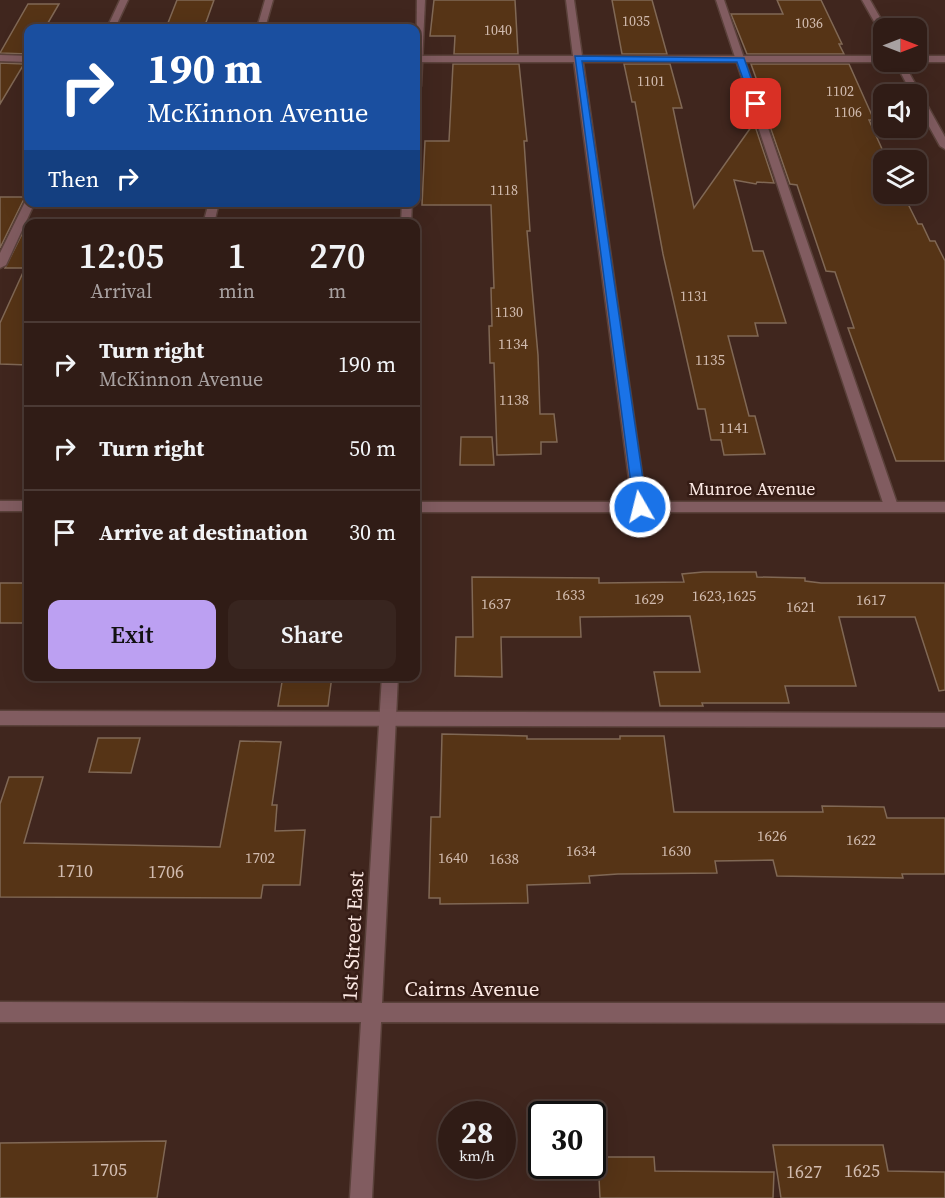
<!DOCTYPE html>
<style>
body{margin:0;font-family:"Source Serif 4",serif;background:#38251f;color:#f1f3f6;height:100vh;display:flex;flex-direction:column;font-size:22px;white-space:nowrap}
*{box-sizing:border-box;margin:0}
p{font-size:20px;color:#a8a1a1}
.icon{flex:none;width:33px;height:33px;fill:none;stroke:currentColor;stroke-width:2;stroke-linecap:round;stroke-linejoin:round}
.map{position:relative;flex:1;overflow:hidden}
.drawer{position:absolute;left:24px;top:219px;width:396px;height:462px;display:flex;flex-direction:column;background:#301c16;border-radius:12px;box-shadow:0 6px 24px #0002,0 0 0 2px #4b3a35}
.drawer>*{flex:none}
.guide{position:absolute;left:24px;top:24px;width:396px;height:183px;border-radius:12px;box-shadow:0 6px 24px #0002,0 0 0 2px #4b3a35;background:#1a4fa0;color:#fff;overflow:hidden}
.needle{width:39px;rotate:90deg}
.tools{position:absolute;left:873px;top:18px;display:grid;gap:12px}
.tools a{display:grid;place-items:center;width:54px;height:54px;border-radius:12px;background:#301c16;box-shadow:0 6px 24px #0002,0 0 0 2px #4b3a35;font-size:30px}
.speed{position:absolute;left:438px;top:1101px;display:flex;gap:12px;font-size:30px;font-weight:700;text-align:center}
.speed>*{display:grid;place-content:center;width:78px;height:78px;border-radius:50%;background:#301c16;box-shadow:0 6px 24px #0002,0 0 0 2px #4b3a35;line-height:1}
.speed small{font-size:15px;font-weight:400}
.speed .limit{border:3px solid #111;border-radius:9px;background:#fff;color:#111}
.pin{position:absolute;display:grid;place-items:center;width:51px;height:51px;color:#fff;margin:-26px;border-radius:12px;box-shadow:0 3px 9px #0006}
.me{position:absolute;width:66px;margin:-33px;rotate:352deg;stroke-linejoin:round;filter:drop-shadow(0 0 4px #0008)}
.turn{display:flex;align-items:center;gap:21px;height:126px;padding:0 24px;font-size:27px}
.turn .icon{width:78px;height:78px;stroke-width:2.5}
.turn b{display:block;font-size:42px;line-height:51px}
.then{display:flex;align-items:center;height:57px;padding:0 24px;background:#0003;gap:12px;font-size:22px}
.eta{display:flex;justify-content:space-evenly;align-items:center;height:102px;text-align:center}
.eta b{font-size:36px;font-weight:600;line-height:42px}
.primary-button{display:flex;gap:12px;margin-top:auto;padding:12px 24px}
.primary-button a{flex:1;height:69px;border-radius:12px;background:#bca0f2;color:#111;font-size:24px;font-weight:600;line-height:69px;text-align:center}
.primary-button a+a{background:#38251f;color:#f1f3f6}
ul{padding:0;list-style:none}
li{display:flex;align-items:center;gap:18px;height:84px;padding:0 24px;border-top:2px solid #4b3a35}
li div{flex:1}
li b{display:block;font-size:22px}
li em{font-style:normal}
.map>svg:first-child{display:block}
</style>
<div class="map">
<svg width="945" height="1198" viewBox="0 0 945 1198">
<rect width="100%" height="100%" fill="#40261e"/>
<g fill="#563416" stroke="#806855" stroke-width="1.5">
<polygon points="177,0 214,0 204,28 166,28"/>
<polygon points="434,0 515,0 518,54 454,54 455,36 430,36"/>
<polygon points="612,0 652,0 667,54 622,54"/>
<polygon points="777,0 821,0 842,44 839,44 844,54 747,54 731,14 783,14"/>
<polygon points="28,4 59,4 45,28 28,28 28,54 0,53"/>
<polygon points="0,63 24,64 0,104"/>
<polygon points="453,64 519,64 527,141 524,141 530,231 527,231 538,355 540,414 554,414 557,442 541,442 541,454 497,455 494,363 490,363 489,326 492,326 491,288 494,288 491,205 422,205 425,141 449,141"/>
<polygon points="624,64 670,64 682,108 673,108 694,208 754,123 774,183 757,182 756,184 734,180 753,251 763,251 786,323 755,323 758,336 728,336 749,416 755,416 765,454 724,455 721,440 711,440 705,409 698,409 663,254 635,102 632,102"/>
<polygon points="751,64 849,64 874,120 869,120 887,160 884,160 884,194 903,194 918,224 922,224 930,241 935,241 945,261 945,461 896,461 848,328 854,328 835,272 826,271 797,185 790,184 764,109 766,106"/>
<polygon points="0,197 28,197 23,201 0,248"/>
<polygon points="28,222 28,365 0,364 0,323 25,268 5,268"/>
<polygon points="461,437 492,437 494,465 460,465"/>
<polygon points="703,572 756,572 757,577 805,578 805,581 821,583 945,583 945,690 939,691 915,617 839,617 856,686 785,686 789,703 702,703 703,706 660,706 654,672 700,672 690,616 580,617 581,637 501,637 502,677 455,676 456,637 473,637 472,577 599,578 599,583 684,582 682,574"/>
<polygon points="0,583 28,583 28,607 23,623 0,623"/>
<polygon points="283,676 332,676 328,706 278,706"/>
<polygon points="442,734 527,736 527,739 620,739 620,736 664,736 674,812 823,812 822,806 884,807 887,818 945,818 945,874 902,874 903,878 777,876 773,860 715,861 717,873 618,874 589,876 590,883 527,885 528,903 440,904 440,898 429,898 431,817 440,817"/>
<polygon points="98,738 140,738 131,773 89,772"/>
<polygon points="240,741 281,742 272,805 277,805 275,831 305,830 300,885 263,885 261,898 0,897 0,804 9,777 43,777 24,843 220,847"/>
<polygon points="166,1141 157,1198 0,1198 0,1143"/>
<polygon points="773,1145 883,1145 888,1171 945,1172 945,1198 781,1198"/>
<polygon points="598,1157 654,1157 655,1171 774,1172 773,1198 600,1198"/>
</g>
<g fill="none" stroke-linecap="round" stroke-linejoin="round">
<g stroke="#5a413a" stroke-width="3">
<g id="lane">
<polygon points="120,0 128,0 115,28 107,28"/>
<polygon points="417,0 425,0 421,86 416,89"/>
<polygon points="716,0 724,0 898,506 896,510 891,511 884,506"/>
<polygon points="28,199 28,202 35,202 6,265 0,268 0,253 25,202"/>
<polygon points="402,202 412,202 411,224 401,224"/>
<polygon points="0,711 945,713 945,727 0,725"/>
</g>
</g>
<g stroke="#5a413a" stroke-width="3">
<g id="street">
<polygon points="265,0 273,0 265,28 257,28"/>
<polygon points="566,0 574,0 582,56 884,56 885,62 583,62 646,502 945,502 945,512 416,512 416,502 632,502 574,62 416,62 416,56 573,56"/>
<polygon points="862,0 870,0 886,28 884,28 884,34 880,32"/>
<polygon points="0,55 28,56 28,62 0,61"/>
<rect x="916" y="56" width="29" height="6"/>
<polygon points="895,62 903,62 945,137 945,149 940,146 916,103 916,94 912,94"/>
<polygon points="209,202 219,202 214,224 203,224"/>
<rect x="0" y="501" width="28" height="10"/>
<polygon points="382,676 398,676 382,1003 945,1003 945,1023 381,1022 372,1198 350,1198 361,1022 0,1022 0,1002 362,1003"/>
</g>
</g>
<use href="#lane" fill="#815c60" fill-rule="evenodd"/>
<use href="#street" fill="#815c60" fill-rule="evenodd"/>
</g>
<polygon fill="#1a73e8" stroke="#114b97" stroke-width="1.5" points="575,56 744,58 760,104 756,107 752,104 737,62 582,61 647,507 640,512 634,507"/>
<g text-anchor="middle" stroke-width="5" stroke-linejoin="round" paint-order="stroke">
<g font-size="14" fill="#d2bcb0">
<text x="636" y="26">1035</text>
<text x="809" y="28">1036</text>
<text x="498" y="35">1040</text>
<text x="651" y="86">1101</text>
<text x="840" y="96">1102</text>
<text x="848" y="117">1106</text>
<text x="504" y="195">1118</text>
<text x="694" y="301">1131</text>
<text x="509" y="317">1130</text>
</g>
<g font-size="15" fill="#d2bcb0">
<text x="513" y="349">1134</text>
<text x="710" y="365">1135</text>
<text x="514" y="405">1138</text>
<text x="734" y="433">1141</text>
<text x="570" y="600">1633</text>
<text x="724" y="601">1623,1625</text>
<text x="649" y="604">1629</text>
<text x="871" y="605">1617</text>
<text x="496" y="609">1637</text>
<text x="801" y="612">1621</text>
<text x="772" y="841">1626</text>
<text x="861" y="845">1622</text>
<text x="581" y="856">1634</text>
<text x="676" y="856">1630</text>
<text x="260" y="863">1702</text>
<text x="453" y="863">1640</text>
<text x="504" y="864">1638</text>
</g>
<g font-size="18" fill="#fce9e4" stroke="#351c15">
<text x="752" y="495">Munroe Avenue</text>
</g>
<g font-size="18" fill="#d2bcb0">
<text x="75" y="877">1710</text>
<text x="166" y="878">1706</text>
<text x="109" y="1176">1705</text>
<text x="862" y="1177">1625</text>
<text x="804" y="1178">1627</text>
</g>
<g font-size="21" fill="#fce9e4" stroke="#351c15">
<text transform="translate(353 936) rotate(-87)" y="7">1st Street East</text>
<text x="472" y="996">Cairns Avenue</text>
</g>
</g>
</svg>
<div class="tools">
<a><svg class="needle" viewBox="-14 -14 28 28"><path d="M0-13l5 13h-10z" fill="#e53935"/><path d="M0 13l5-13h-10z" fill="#a8a1a1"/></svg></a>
<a><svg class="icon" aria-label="sound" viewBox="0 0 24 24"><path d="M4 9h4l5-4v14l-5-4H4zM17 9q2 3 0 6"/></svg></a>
<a><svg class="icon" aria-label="layers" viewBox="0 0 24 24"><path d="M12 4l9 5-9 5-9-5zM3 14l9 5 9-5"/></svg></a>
</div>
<div class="speed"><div>28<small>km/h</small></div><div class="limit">30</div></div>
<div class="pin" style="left:756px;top:104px;background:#d93025"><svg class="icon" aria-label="arrive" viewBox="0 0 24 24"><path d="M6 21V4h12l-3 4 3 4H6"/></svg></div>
<svg class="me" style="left:640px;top:507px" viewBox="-20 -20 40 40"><circle r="17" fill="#1a73e8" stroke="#fff" stroke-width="3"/><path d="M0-11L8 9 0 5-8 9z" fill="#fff"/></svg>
<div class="guide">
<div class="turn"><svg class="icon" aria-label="right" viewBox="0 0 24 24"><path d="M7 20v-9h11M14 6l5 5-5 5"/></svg><div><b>190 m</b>McKinnon Avenue</div></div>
<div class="then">Then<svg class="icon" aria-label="right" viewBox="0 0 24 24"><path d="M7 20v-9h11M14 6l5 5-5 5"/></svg></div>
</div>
<section class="drawer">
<div class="eta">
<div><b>12:05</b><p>Arrival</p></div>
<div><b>1</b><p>min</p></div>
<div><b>270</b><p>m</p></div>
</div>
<ul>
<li><svg class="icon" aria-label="right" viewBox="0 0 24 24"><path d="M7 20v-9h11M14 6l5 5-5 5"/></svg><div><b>Turn right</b><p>McKinnon Avenue</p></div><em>190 m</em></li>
<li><svg class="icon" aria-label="right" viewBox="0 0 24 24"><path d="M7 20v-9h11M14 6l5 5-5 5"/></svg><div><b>Turn right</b></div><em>50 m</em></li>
<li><svg class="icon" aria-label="arrive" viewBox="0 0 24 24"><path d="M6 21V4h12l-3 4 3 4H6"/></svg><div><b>Arrive at destination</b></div><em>30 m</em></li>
</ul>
<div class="primary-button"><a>Exit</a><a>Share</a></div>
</section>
</div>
